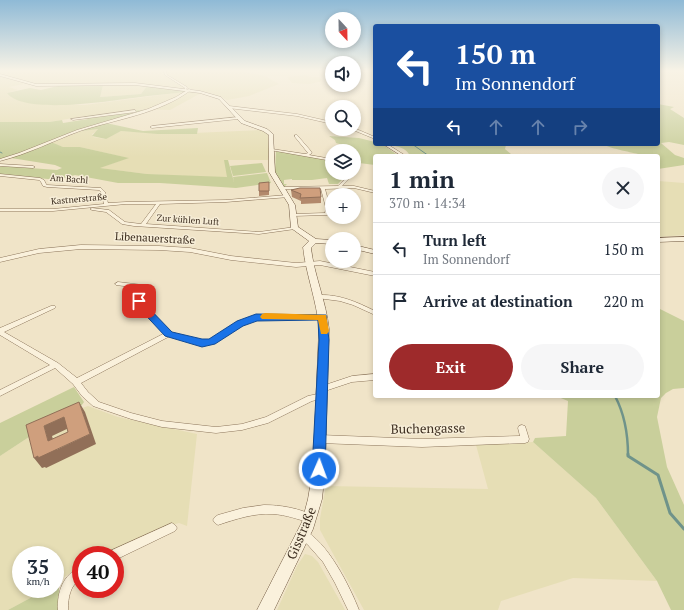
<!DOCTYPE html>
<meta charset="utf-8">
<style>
body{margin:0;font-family:"PT Serif",serif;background:#f6f6f7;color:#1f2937;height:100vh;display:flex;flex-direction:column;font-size:15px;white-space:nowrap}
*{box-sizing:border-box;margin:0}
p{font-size:13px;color:#747a83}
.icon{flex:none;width:22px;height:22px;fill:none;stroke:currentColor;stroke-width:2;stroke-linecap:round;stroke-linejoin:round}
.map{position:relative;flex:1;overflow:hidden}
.details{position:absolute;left:373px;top:154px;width:287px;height:244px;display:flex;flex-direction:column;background:#fff;border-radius:4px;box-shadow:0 2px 6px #0003}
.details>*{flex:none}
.hud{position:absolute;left:373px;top:24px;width:287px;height:122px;border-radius:4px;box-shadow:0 2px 6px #0003;background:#1a4fa0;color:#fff;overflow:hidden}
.needle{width:26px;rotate:158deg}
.buttons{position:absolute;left:325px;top:12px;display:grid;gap:8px}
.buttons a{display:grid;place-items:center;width:36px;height:36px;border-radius:50%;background:#fff;box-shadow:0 2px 6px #0003;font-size:20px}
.speed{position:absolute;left:12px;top:546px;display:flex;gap:8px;font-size:20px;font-weight:700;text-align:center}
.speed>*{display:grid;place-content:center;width:52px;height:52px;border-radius:50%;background:#fff;box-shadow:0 2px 6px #0003;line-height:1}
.speed small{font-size:10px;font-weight:400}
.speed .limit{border:6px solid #d22;background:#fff;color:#111}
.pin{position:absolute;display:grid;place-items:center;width:34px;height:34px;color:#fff;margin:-17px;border-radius:8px;box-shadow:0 2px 6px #0006}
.me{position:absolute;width:44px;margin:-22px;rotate:2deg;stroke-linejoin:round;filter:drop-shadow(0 0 3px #0008)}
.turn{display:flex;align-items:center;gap:14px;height:84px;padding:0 16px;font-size:18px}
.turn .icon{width:52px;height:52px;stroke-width:2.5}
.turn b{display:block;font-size:28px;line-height:34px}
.lanes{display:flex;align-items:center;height:38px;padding:0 16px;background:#0003;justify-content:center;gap:20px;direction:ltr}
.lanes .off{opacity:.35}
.round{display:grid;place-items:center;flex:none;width:42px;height:42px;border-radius:21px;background:#f6f6f7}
.headline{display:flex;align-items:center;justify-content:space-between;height:68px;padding:0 16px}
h1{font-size:24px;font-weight:700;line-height:30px}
.button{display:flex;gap:8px;margin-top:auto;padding:8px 16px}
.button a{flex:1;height:46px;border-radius:24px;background:#9e2a2b;color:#fff;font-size:16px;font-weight:700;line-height:46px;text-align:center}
.button a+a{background:#f6f6f7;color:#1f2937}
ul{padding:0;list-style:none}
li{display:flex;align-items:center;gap:12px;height:52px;padding:0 16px;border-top:1px solid #e0e1e3}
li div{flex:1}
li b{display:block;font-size:15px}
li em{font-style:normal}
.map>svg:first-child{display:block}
</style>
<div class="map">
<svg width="684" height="610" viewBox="0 0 684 610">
<rect width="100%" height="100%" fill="#f0e4c8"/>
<g fill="#e6deb5">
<polygon points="0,71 164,71 164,75 184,88 149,85 39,85 0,74"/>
<polygon points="167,71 240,71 265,76 279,84 249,96 227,100 213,94 191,89 169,76 167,74"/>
<polygon points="306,75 311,77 319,77 322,81 310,84 292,83 287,77"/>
<polygon points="0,76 24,84 9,87 18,90 7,93 20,100 37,104 85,105 191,91 201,93 170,110 145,109 86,116 49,122 0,122"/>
<polygon points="127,84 147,86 141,94 99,97 103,85"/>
<polygon points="96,129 99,130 92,134 93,137 105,139 121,131 171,134 261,130 268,134 269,151 268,160 225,160 228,177 205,177 147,174 99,168 128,158 80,147 63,147 51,143 81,131"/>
<polygon points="658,181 684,183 684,235 658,237"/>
<polygon points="88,406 118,417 197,434 187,526 179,523 164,527 104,555 81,555 81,566 63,578 55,578 55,555 21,555 21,589 47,589 8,610 0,610 0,456 29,437 79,409"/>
<polygon points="533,442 596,498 657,581 573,578 501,601 498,610 364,610 320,530 320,518 326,486 488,489 476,445"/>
<polygon points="305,554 312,556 318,562 345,610 277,610 297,566"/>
</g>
<g fill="#c9cf9b">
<path d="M103 85 100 97 141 94 147 86 191 91C172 94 153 95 133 98 108 101 24 115 7 93L30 88 41 90 58 86Z"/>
<path d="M658 104 674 107 670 109 684 118V145L669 142 661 143 675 155 684 158V165L658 169V156H638V154C630 152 608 148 603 144H658Z"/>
<polygon points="149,109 95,125 0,160 0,122 49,122 62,120 63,123 88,119 84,116 86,116"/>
<polygon points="106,123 143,131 198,128 197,134 158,134 121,131 106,139 92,136 98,129 81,131"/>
<polygon points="329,136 359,138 375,142 375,144 382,144 399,156 375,156 375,165 359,163 354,156 354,151 350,151 343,145 336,143 335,140"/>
<polygon points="51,142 63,147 80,147 129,158 100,168 147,174 227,177 224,160 228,160 234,182 233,177 267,173 271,183 236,188 160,183 118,183 75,175 57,180 0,174 0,167 3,166 57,170 62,168 55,165 11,158"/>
<path d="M389 144H503L506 145 505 149 511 154 510 156H410C406 147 397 147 389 144Z"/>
<polygon points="276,151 332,160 332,173 348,173 338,184 329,184 327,178 312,180 292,180 292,181 292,179 284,180 284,184 287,184 284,187 275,172"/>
<polygon points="262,163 266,172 233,176 230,166"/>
<polygon points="658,308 684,321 684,388 673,389 666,393 661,398 657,417 667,467 684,505 684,610 671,610 657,581 596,498 533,442 535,438 566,436 568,401 556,396 658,396"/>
<polygon points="74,387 84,402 79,409 29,437 0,456 0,423"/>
<polygon points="55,587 59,588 59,610 8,610 47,589 55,589"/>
</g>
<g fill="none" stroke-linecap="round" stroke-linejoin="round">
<g stroke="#6f938a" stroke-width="1">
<polyline points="412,144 429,156"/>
<polyline points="0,152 2,153"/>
</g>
<path stroke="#6f938a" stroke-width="2.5" d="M615 396C625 415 628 433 628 455"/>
<polyline stroke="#6f938a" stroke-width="3" points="628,454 628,456 658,475 670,513 684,529"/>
<g stroke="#8d765c" stroke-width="1">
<g id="street">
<polygon points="164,71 166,71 167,75 187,87 186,91 184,90 185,88 165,75"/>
<path d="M189 89 191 90C159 114 117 119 80 131 53 141 28 154 0 161V159L19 153 77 130 148 109 176 97Z"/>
<polygon points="229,106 297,114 332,122 332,124 297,116 228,108"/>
<polygon points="135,110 136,112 73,120 71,119"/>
<polygon points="239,117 238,119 152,128 150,127 152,126"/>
<polygon points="354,128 375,137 375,139 353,130 352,129 354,129"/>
<polygon points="295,135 297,135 310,150 312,153 309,155 332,159 332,161 270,150 272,149 305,154 308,153 295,137"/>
<polygon points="383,144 387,144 406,156 402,156"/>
<polygon points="0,164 33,166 35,167 33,168 0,166"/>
<polygon points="0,174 40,178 44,180 46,184 47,185 101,188 105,192 108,203 126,202 226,200 287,195 289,196 289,197 226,202 160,204 146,224 259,232 295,227 297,228 295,229 259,234 134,226 122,224 106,212 92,210 90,209 92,208 109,210 125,222 141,224 156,204 126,204 53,211 0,211 0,209 53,209 104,204 101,192 99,190 47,187 43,186 41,182 39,180 0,176"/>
<polygon points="350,174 353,175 342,186 354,186 375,191 375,193 354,188 325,189 330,207 332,207 332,209 330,209 329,214 327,215 293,216 291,215 293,214 325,213 326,208 321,189 281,189 279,188 281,187 338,186"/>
<polygon points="354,206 358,206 358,207 354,208"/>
<polygon points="81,245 159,246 190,248 231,256 296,263 320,261 375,272 375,276 320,265 296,267 231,260 190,252 159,250 81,249 39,253 0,262 0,258 39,249"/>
<polygon points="118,282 151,286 153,290 142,301 143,303 171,332 202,341 211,340 238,322 256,315 323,315 326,317 323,319 257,319 242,326 212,344 202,345 170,336 81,383 88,392 99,402 131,413 162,421 216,427 242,424 266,417 308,396 322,393 325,394 326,396 325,398 312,401 268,423 242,430 216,433 162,427 131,419 93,406 82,396 73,384 55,368 0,396 0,390 50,365 0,335 0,328 51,306 55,306 56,307 55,308 4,332 58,363 77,378 165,333 137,304 136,301 147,290 147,289 116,285 115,284"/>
<path d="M319 295C339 294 357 302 375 311V315L353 305 340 301 317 298 316 297Z"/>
<polygon points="375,374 375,380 352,382 322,392 319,391 318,389 319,387 352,376"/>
<polygon points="522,425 525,426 529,439 528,442 525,443 422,447 320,443 317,442 316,439 317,436 320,435 422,439 520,436 518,428 519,426"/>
<path d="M264 505C281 505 297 508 313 515L315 518 313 521 310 523C298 519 286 515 273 514 254 513 236 519 218 525L215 523 213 520 215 517 218 515 243 508Z"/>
<polygon points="172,523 175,525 177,528 175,531 115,560 115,555 109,555 110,551"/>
<path d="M303 530C327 540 350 587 359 610H348L335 583 323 562 308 545 300 538 298 535 300 532Z"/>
<path d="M81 567V578C70 586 68 597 68 610H58C57 592 63 574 81 567Z"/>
</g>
</g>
<g stroke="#6f573f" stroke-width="1">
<g id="secondary">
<path d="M0 74 36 84 135 83 200 91 221 97 245 121 267 129 273 134 275 172 295 205 298 227 316 239 332 240V244L316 243 311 248C314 275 326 301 329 329L325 469 322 499 313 529 274 610H257L302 522 308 499 313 469 319 329C317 301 306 275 303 247L309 241 291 228 289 205 269 172V135L263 131 241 123 219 99 200 93 135 85 36 86 0 76Z"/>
<polygon points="684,237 684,241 658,242 658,238"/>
<polygon points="354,245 375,250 375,254 354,249"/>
</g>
</g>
<use href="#street" fill="#faf1dc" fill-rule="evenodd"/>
<use href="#secondary" fill="#faf1dc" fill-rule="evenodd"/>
</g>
<g fill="#b2896c">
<polygon points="269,182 269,195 259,196 259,191"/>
<polygon points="291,190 321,197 321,203 301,204 301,201 292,197"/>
</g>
<polygon fill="#916f58" points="79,402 85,412 96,444 46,468 45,467 42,468 34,458 48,441 44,426 64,417 71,427 52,436 56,450 90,434"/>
<g fill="#cf9f7d" stroke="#916f58" fill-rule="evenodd">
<polygon points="269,182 269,191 259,191 259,183"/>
<polygon points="300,188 320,188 321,197 300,198 301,194 291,190"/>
<path d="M79 402 90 434 38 458V456L34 458 26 425ZM64 417 68 432 48 441 44 426Z"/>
</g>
<linearGradient id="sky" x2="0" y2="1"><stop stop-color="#8fbad6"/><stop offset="0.45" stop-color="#f8f3e6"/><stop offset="1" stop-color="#f8f3e6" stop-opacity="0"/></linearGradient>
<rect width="684" height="157" fill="url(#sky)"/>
<polygon fill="#1a73e8" stroke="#114b97" points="139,298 142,299 144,303 172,332 202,339 209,339 237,321 256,314 326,315 329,340 325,469 324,473 319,475 314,473 312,469 319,340 318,320 257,321 243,326 215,344 202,347 165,336 137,306 135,301"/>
<polygon fill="#f59e0b" points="265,313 326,315 329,331 327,334 321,334 318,320 262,319 260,317 262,314"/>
<g text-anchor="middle" stroke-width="3" stroke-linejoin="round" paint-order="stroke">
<g font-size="9" fill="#3d2e20" stroke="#f7eed8">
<text transform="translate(69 179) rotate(4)" y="3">Am Bachl</text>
<text transform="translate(79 199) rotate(-5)" y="3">Kastnerstraße</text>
<text transform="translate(188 220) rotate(4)" y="3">Zur kühlen Luft</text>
</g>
<g font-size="11" fill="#3d2e20" stroke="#f7eed8">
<text transform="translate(155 238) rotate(3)" y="4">Libenauerstraße</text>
</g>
<g font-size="13" fill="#3d2e20" stroke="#f7eed8">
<text transform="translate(428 428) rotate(-1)" y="5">Buchengasse</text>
<text transform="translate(301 533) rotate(-67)" y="5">Gisstraße</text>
</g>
</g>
</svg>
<div class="buttons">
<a><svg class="needle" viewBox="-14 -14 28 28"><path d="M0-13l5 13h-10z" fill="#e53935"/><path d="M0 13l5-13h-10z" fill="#747a83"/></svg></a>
<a><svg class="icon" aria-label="sound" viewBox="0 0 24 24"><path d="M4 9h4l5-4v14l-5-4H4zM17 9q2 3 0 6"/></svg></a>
<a><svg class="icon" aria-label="search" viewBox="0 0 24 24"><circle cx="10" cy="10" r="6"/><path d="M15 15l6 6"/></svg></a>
<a><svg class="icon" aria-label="layers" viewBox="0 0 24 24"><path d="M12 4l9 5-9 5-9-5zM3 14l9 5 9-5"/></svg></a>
<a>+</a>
<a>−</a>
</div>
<div class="speed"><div>35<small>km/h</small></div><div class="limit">40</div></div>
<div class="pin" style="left:139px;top:301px;background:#d93025"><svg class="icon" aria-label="arrive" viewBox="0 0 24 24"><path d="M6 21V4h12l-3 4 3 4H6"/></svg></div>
<svg class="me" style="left:319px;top:469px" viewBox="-20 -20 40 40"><circle r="17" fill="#1a73e8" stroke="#fff" stroke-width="3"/><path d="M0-11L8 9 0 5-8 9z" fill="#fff"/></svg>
<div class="hud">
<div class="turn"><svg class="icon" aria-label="left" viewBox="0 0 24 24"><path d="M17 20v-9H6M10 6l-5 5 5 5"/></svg><div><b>150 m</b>Im Sonnendorf</div></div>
<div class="lanes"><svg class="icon" aria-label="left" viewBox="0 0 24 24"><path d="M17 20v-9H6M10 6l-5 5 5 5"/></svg><svg class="icon off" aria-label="ahead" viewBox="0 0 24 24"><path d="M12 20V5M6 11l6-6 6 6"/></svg><svg class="icon off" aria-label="ahead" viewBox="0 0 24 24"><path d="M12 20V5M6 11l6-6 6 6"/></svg><svg class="icon off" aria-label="right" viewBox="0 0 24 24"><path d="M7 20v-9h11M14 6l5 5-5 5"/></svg></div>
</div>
<section class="details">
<div class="headline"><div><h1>1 min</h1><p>370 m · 14:34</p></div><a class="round"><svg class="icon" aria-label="close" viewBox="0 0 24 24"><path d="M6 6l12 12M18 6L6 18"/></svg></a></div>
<ul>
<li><svg class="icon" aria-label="left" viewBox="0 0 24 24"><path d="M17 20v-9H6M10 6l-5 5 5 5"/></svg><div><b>Turn left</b><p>Im Sonnendorf</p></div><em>150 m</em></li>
<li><svg class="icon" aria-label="arrive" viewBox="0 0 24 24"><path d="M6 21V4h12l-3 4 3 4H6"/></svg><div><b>Arrive at destination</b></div><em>220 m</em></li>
</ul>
<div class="button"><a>Exit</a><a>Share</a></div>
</section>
</div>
